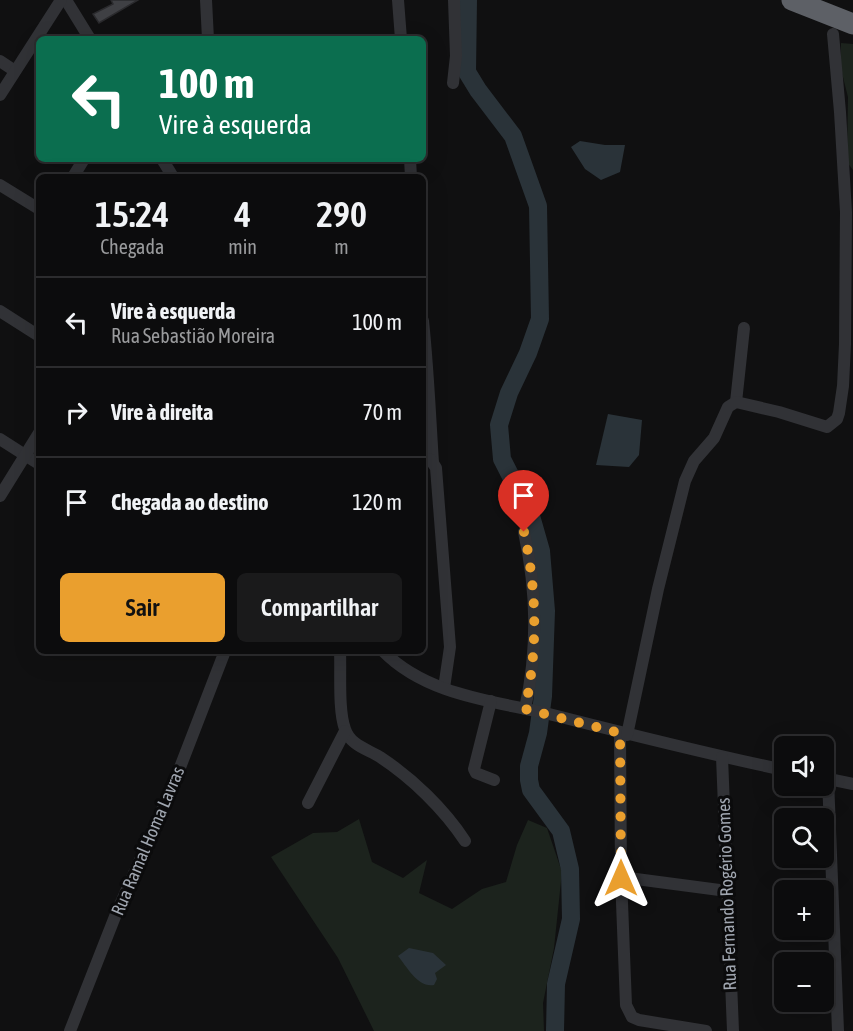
<!DOCTYPE html>
<html lang="pt">
<meta charset="utf-8">
<style>
body{margin:0;font-family:"Asap Condensed",sans-serif;background:#1a1a1b;color:#f1f3f6;height:100vh;display:flex;flex-direction:column;font-size:22px;white-space:nowrap}
*{box-sizing:border-box;margin:0}
p{font-size:20px;color:#9a9b9d}
.icon{flex:none;width:33px;height:33px;fill:none;stroke:currentColor;stroke-width:2;stroke-linecap:round;stroke-linejoin:round}
.map{position:relative;flex:1;overflow:hidden}
.sheet{position:absolute;left:36px;top:174px;width:390px;height:480px;display:flex;flex-direction:column;background:#0c0c0d;border-radius:9px;box-shadow:0 6px 24px #0002,0 0 0 2px #2c2c2e}
.sheet>*{flex:none}
.banner{position:absolute;left:36px;top:36px;width:390px;height:126px;border-radius:9px;box-shadow:0 6px 24px #0002,0 0 0 2px #2c2c2e;background:#0b6e4f;color:#fff;overflow:hidden}
.buttons{position:absolute;left:774px;top:736px;display:grid;gap:12px}
.buttons a{display:grid;place-items:center;width:60px;height:60px;border-radius:9px;background:#0c0c0d;box-shadow:0 6px 24px #0002,0 0 0 2px #2c2c2e;font-size:30px}
.pin{position:absolute;display:grid;place-items:center;width:51px;height:51px;color:#fff;margin:-62px -26px;border-radius:50% 50% 50% 0;rotate:-45deg;box-shadow:0 0 6px #0007}
.pin .icon{rotate:45deg}
.me{position:absolute;width:66px;margin:-33px;rotate:0deg;stroke-linejoin:round;filter:drop-shadow(0 0 4px #0008)}
.turn{display:flex;align-items:center;gap:21px;height:126px;padding:0 24px;font-size:27px}
.turn .icon{width:78px;height:78px;stroke-width:2.5}
.turn b{display:block;font-size:42px;line-height:51px}
.eta{display:flex;justify-content:space-evenly;align-items:center;height:102px;text-align:center}
.eta b{font-size:36px;font-weight:600;line-height:42px}
.button{display:flex;gap:12px;margin-top:auto;padding:12px 24px}
.button a{flex:1;height:69px;border-radius:9px;background:#ea9f2e;color:#111;font-size:24px;font-weight:600;line-height:69px;text-align:center}
.button a+a{background:#1a1a1b;color:#f1f3f6}
ul{padding:0;list-style:none}
li{display:flex;align-items:center;gap:18px;height:90px;padding:0 24px;border-top:2px solid #2c2c2e}
li div{flex:1}
li b{display:block;font-size:22px}
li em{font-style:normal}
.map>svg:first-child{display:block}
</style>
<div class="map">
<svg width="853" height="1031" viewBox="0 0 853 1031">
<rect width="100%" height="100%" fill="#101011"/>
<g fill="#1c231d">
<polygon points="841,43 853,44 853,170 847,162 848,97 841,69"/>
<polygon points="359,819 372,862 403,878 427,860 419,893 452,909 482,889 506,882 517,845 528,820 547,828 562,872 554,948 543,1003 544,1031 374,1031 338,958 271,857 313,833 337,832"/>
</g>
<g fill="#2a3339">
<polygon points="580,141 605,145 625,145 620,172 601,180 585,169 571,147"/>
<polygon points="608,414 642,420 639,455 629,467 596,465"/>
<path d="M409 948 433 953 446 965 435 973 437 979 434 985C418 988 407 967 398 956Z"/>
</g>
<g fill="none" stroke-linecap="round" stroke-linejoin="round">
<polyline stroke="#2a3339" stroke-width="18" points="468,0 467,72 478,90 513,136 538,206 540,319 528,353 509,393 499,425 502,459 531,516 541,551 546,611 543,696 538,733 529,766 529,780 531,790 561,831 570,869 571,919 556,984 555,1031"/>
</g>
<polygon fill="#3f4044" stroke="#2a2a2d" stroke-width="1.5" points="111,0 138,0 99,23 93,14 113,4"/>
<g fill="none" stroke-linecap="round" stroke-linejoin="round">
<g stroke="#313236" stroke-width="12">
<polyline points="66,0 90,39"/>
<polyline points="206,0 208,39"/>
<polyline points="398,0 401,39"/>
<polyline points="0,61 15,71"/>
<polyline points="453,83 456,56 454,0"/>
<polyline points="0,95 61,0"/>
<polyline points="162,159 173,177"/>
<polyline points="410,159 411,177"/>
<polyline points="73,177 84,159"/>
<polyline points="0,185 39,209"/>
<polyline points="0,311 39,336"/>
<path d="M423 321C428 368 430 416 433 463"/>
<polyline points="736,402 744,328"/>
<polyline points="0,439 39,464"/>
<polyline points="423,459 431,460 436,468 450,647 444,688"/>
<polyline points="0,496 39,433"/>
<path d="M524 532C537 591 538 650 525 709"/>
<path d="M340 651C341 672 338 710 345 729 350 745 367 749 380 757 412 778 444 809 465 841"/>
<path d="M383 651C428 697 498 701 557 716 632 735 708 754 784 770"/>
<polyline points="491,701 474,769 476,773 494,780"/>
<polyline points="620,733 621,877 626,1005 632,1017 639,1020 706,1031"/>
<polyline points="627,735 658,589 685,481 694,461 714,438 728,407 736,402 779,412 827,427 837,419 839,413 843,386 845,344 846,212 840,112 833,34"/>
<polyline points="722,757 733,1031"/>
<polyline points="824,778 853,784"/>
<polyline points="828,779 838,1031"/>
<polyline points="308,803 345,731"/>
<polyline points="621,877 727,891"/>
<polyline points="70,1031 116,914 174,783 225,651"/>
</g>
<polyline stroke="#5d6066" stroke-width="21" points="792,0 853,24"/>
</g>
<g fill="none" stroke-linecap="round" stroke-linejoin="round">
<path stroke="#ea9f2e" stroke-width="10" stroke-dasharray="0 18" d="M524 532C537 592 538 649 525 709L620 733 621 878"/>
</g>
<g text-anchor="middle" stroke-width="6" stroke-linejoin="round" paint-order="stroke">
<g font-size="18" fill="#a1a7b1" stroke="#0b0b0c">
<text transform="translate(148 841) rotate(-67)" y="6">Rua Ramal Homa Lavras</text>
<text transform="translate(727 894) rotate(-92)" y="6">Rua Fernando Rogério Gomes</text>
</g>
</g>
</svg>
<div class="buttons">
<a><svg class="icon" aria-label="sound" viewBox="0 0 24 24"><path d="M4 9h4l5-4v14l-5-4H4zM17 9q2 3 0 6"/></svg></a>
<a><svg class="icon" aria-label="search" viewBox="0 0 24 24"><circle cx="10" cy="10" r="6"/><path d="M15 15l6 6"/></svg></a>
<a>+</a>
<a>−</a>
</div>
<div class="pin" style="left:524px;top:532px;background:#d93025"><svg class="icon" aria-label="arrive" viewBox="0 0 24 24"><path d="M6 21V4h12l-3 4 3 4H6"/></svg></div>
<svg class="me" style="left:621px;top:878px" viewBox="-20 -20 40 40"><path d="M0-17L14 15 0 8-14 15z" fill="#ea9f2e" stroke="#fff" stroke-width="4"/></svg>
<div class="banner">
<div class="turn"><svg class="icon" aria-label="left" viewBox="0 0 24 24"><path d="M17 20v-9H6M10 6l-5 5 5 5"/></svg><div><b>100 m</b>Vire à esquerda</div></div>
</div>
<section class="sheet">
<div class="eta">
<div><b>15:24</b><p>Chegada</p></div>
<div><b>4</b><p>min</p></div>
<div><b>290</b><p>m</p></div>
</div>
<ul>
<li><svg class="icon" aria-label="left" viewBox="0 0 24 24"><path d="M17 20v-9H6M10 6l-5 5 5 5"/></svg><div><b>Vire à esquerda</b><p>Rua Sebastião Moreira</p></div><em>100 m</em></li>
<li><svg class="icon" aria-label="right" viewBox="0 0 24 24"><path d="M7 20v-9h11M14 6l5 5-5 5"/></svg><div><b>Vire à direita</b></div><em>70 m</em></li>
<li><svg class="icon" aria-label="arrive" viewBox="0 0 24 24"><path d="M6 21V4h12l-3 4 3 4H6"/></svg><div><b>Chegada ao destino</b></div><em>120 m</em></li>
</ul>
<div class="button"><a>Sair</a><a>Compartilhar</a></div>
</section>
</div>
